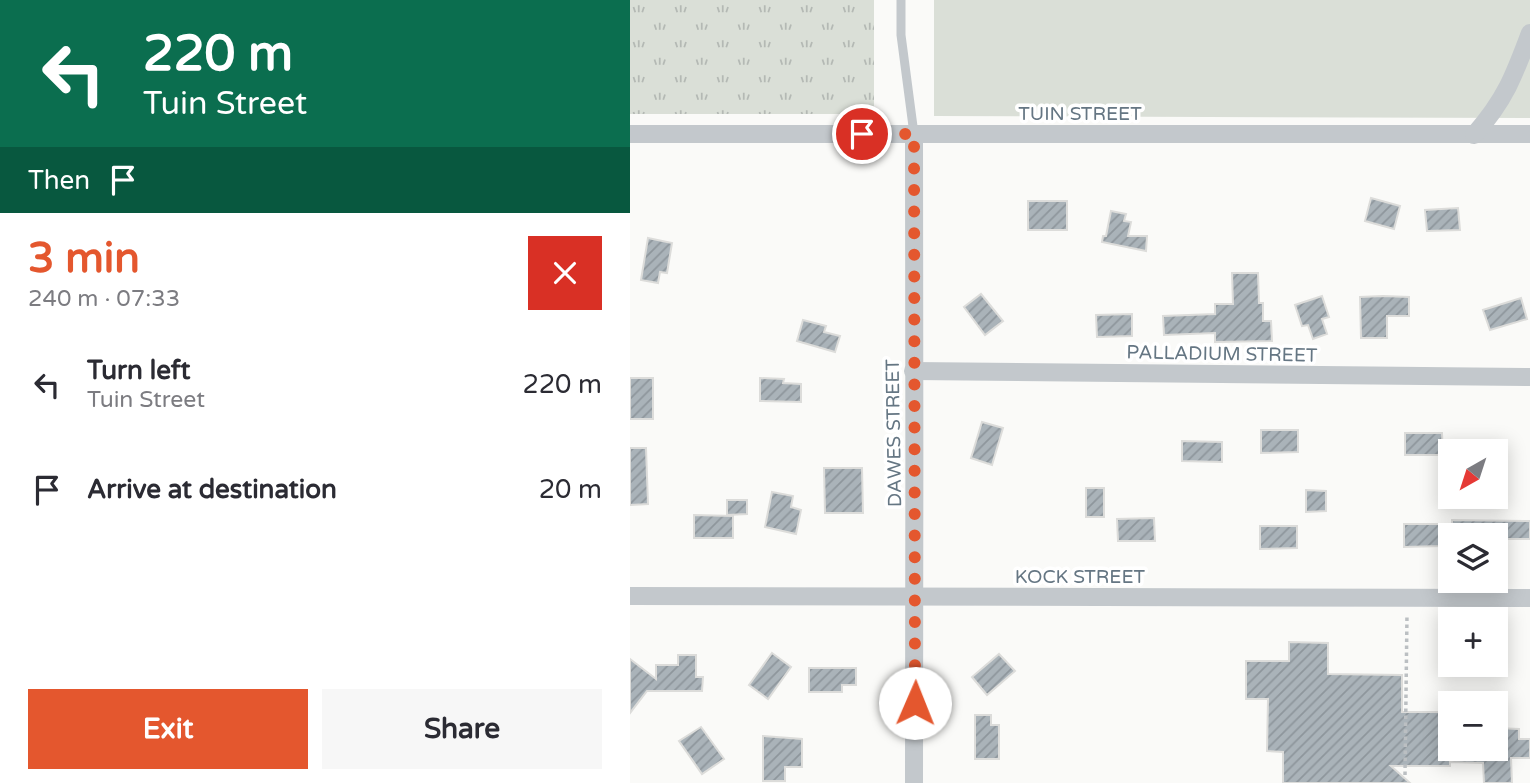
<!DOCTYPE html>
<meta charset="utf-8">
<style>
body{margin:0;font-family:"Varela Round",sans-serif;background:#f7f7f7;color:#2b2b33;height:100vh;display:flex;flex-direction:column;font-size:26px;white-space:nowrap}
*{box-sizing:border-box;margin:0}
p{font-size:23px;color:#7c7c81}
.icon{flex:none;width:38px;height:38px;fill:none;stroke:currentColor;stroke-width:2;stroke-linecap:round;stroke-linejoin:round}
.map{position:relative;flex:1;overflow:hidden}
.panel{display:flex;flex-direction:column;background:#fff;width:630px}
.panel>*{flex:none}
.hud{background:#0b6e4f;color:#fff;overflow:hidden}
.needle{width:46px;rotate:219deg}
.buttons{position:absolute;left:808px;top:439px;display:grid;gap:14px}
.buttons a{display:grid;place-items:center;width:70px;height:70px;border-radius:0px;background:#fff;box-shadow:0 4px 18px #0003;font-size:35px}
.pin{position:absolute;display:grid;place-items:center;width:60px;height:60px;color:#fff;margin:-30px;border:4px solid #fff;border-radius:50%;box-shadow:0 2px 7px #0007}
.me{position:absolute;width:77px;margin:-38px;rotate:1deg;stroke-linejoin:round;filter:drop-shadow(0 0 5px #0008)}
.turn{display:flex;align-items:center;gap:24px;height:147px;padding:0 28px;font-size:32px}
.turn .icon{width:91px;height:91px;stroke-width:2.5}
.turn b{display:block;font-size:49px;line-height:60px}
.then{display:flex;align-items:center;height:66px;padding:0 28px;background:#0003;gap:14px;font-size:26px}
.round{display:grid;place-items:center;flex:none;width:74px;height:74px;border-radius:0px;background:#f7f7f7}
.head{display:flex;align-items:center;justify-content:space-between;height:119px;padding:0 28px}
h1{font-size:42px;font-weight:700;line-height:52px;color:#e4572e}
.button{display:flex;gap:14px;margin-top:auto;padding:14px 28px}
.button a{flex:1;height:80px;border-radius:0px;background:#e4572e;color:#fff;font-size:28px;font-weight:700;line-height:80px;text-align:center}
.button a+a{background:#f7f7f7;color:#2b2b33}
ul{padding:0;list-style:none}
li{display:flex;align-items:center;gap:21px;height:105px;padding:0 28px}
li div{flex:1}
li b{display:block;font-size:26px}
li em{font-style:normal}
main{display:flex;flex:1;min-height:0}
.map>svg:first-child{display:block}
</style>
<main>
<section class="panel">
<div class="hud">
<div class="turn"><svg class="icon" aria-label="left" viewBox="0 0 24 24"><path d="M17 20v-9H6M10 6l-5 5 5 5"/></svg><div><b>220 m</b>Tuin Street</div></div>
<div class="then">Then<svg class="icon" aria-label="arrive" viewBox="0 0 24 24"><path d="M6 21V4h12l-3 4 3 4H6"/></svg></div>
</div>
<div class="head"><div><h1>3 min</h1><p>240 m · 07:33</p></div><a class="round" style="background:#d93025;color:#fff"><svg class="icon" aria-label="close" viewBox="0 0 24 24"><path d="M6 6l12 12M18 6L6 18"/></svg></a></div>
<ul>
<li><svg class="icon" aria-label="left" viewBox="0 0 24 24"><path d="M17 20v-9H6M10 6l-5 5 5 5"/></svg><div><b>Turn left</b><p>Tuin Street</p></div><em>220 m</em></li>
<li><svg class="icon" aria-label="arrive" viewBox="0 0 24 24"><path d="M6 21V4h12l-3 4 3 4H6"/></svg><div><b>Arrive at destination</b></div><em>20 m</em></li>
</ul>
<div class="button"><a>Exit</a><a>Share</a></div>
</section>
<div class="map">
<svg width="900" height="783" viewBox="0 0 900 783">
<defs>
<pattern id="grass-tufts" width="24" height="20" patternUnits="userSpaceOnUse" patternTransform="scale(1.75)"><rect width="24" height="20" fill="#dadfd7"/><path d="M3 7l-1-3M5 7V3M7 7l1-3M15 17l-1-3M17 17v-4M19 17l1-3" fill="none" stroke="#b4b9b4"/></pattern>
<pattern id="building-hatch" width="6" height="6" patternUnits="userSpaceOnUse" patternTransform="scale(1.75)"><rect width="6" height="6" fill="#aab3b9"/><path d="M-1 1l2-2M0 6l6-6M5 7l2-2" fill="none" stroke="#8e969c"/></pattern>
</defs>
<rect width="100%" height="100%" fill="#fafaf8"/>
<rect fill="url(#grass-tufts)" x="0" y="0" width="244" height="114"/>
<polygon fill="#dadfd7" points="304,0 900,0 900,118 304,116"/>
<g fill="url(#building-hatch)" stroke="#dcdcda" stroke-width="2">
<polygon points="741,198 770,206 764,229 735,221"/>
<rect x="398" y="201" width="39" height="29"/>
<polygon points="828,208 830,230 797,231 795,210"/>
<polygon points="481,211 496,214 494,221 501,222 498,236 517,236 516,251 472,242 473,236 476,236"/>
<polygon points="18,238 42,243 37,273 30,272 28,283 11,280"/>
<polygon points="602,273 628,273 629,303 633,303 633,321 641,321 642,341 585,342 585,333 534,335 533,316 585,314 585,304 603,304"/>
<polygon points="351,294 373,321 355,335 334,307"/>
<polygon points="692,296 699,317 692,319 697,334 683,339 678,325 672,326 665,305"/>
<polygon points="753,296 779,297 779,316 757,316 757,338 731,338 730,297"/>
<polygon points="891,298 897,319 860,330 853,310"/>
<polygon points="502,314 502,336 467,337 466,315"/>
<polygon points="173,320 196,326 194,332 210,336 205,352 167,341"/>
<rect x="0" y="378" width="23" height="41"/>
<polygon points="130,378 154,379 153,383 171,384 171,402 130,401"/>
<polygon points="352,422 373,428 362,465 341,458"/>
<polygon points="631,430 668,430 668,452 631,453"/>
<polygon points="775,433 812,433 813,455 775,455"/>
<polygon points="552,441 592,442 592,462 552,461"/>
<polygon points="0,448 16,448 18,504 0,505"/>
<polygon points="194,468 232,468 233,513 195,513"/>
<rect x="456" y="488" width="18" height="29"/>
<polygon points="676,490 696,491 696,511 676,512"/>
<polygon points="142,492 163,496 161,507 171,510 166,534 135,527"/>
<polygon points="97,500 117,500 117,514 97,515"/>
<polygon points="64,515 103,516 103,538 64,538"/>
<polygon points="524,518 525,541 488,541 487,519"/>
<polygon points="822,520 900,521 900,539 866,539 866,536 822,536"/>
<polygon points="774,524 811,524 811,546 774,547"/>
<polygon points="630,526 667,526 667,548 630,549"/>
<polygon points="659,642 698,643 698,674 772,675 772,712 811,712 810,741 819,741 819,749 866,749 866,728 889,729 889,739 900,739 900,758 881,758 882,783 854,783 853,763 820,762 820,766 761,766 780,783 653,783 653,752 637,751 638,699 616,699 616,661 659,661"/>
<polygon points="142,653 161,667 138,699 119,685"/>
<polygon points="369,654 385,671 357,695 342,677"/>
<polygon points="48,655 66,655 66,677 73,677 72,691 17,691 0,713 0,659 26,679 26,665 48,665"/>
<polygon points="179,668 226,668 226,685 212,685 212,692 179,692"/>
<polygon points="345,715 361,715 361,725 369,725 369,759 345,759"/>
<polygon points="71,727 94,759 72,774 49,741"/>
<polygon points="133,736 172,739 172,767 155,767 155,781 133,781"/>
</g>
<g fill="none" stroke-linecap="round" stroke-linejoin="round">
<polyline stroke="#bbbfc2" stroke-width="3.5" stroke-dasharray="3.5 3.5" stroke-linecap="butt" points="775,775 777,614"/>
<polyline stroke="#c3c8cc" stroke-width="9" points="271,0 271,35 284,134"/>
<g stroke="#c3c8cc" stroke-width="18">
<polyline points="0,134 900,134"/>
<path d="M284 134C283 350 286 567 284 783"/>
<path d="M844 135C875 100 884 76 900 33"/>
<polyline points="283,371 900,377"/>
<polyline points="0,596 900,598"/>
</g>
</g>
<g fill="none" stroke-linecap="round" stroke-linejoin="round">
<polyline stroke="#e4572e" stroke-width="12" stroke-dasharray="0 21.6" points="232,134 284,134 285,703"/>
</g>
<g text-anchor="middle" stroke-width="7" stroke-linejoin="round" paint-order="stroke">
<g font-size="19" fill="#657683" stroke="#fff">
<text x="450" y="120">TUIN STREET</text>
<text transform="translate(592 353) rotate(1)" y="7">PALLADIUM STREET</text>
<text transform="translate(263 433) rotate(-91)" y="7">DAWES STREET</text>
<text x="450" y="583">KOCK STREET</text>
</g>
</g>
</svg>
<div class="buttons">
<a><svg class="needle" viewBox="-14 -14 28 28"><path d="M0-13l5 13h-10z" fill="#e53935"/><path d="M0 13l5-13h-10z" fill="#7c7c81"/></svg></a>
<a><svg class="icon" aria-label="layers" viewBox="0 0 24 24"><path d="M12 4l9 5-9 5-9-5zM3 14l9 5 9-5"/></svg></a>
<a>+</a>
<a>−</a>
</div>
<div class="pin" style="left:232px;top:134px;background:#d93025"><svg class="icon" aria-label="arrive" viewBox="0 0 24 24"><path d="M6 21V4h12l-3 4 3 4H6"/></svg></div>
<svg class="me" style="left:285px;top:703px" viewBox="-20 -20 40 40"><circle r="19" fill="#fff"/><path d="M0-13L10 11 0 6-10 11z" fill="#e4572e"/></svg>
</div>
</main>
